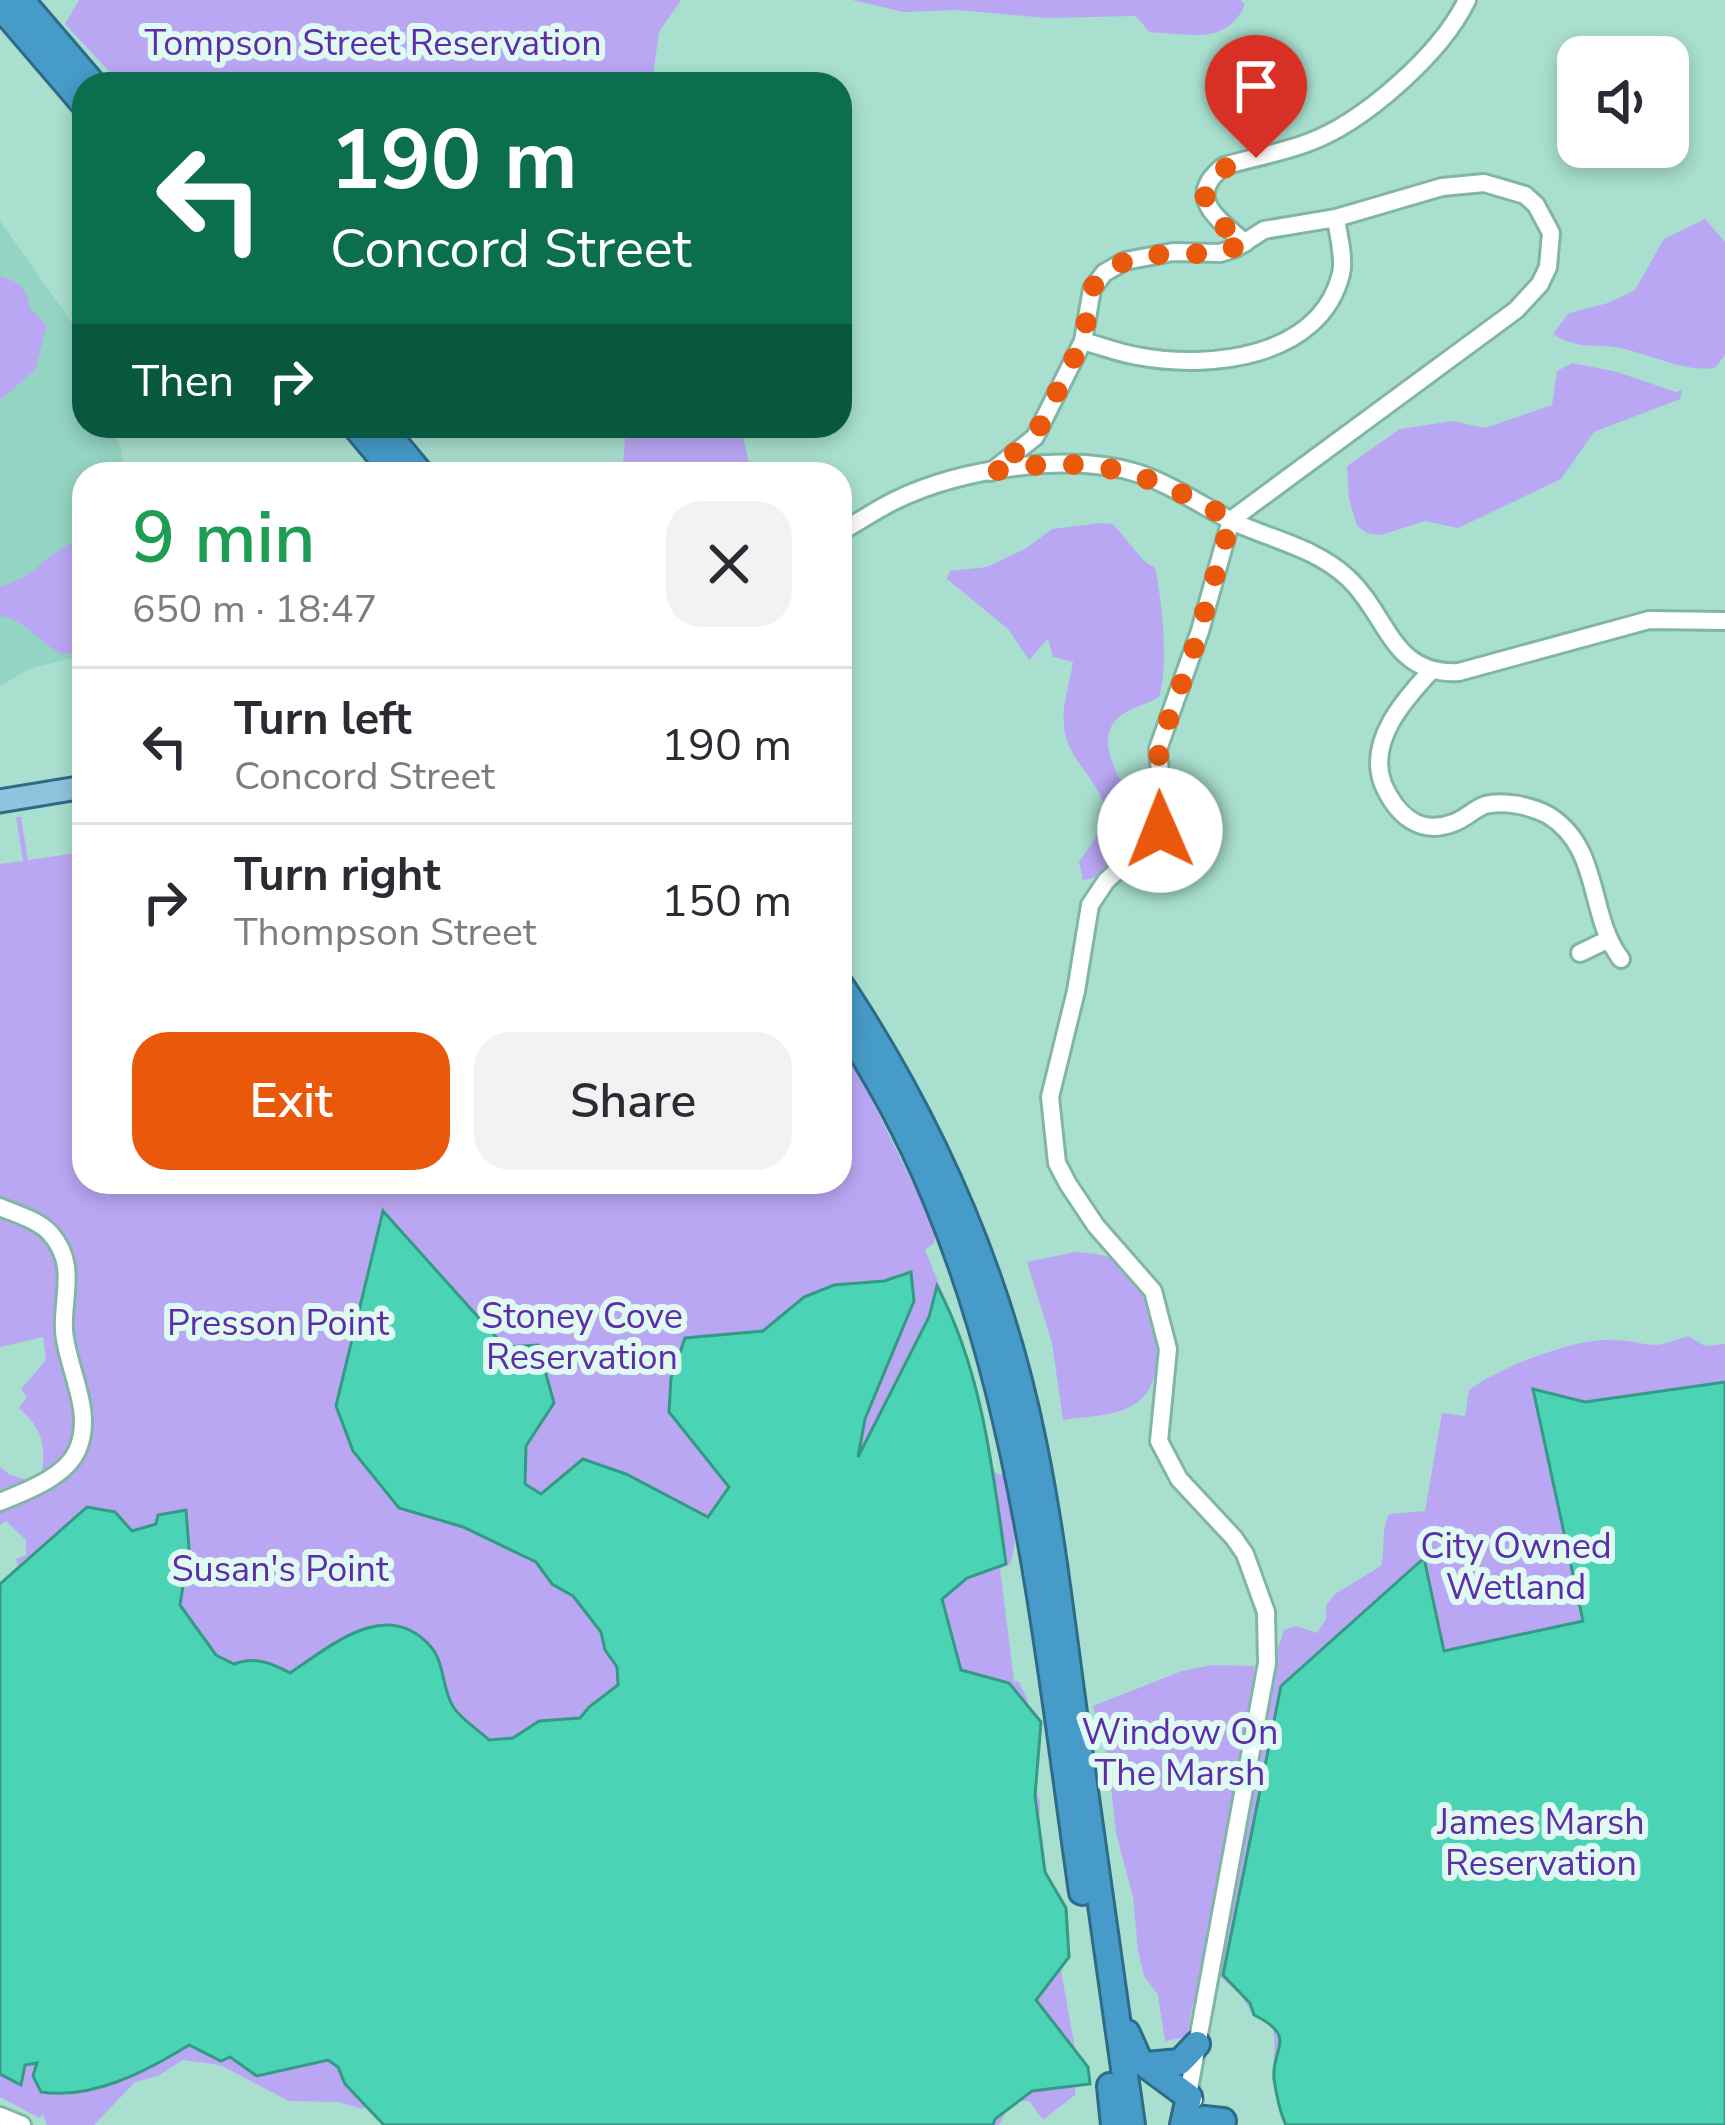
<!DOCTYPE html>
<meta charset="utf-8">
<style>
body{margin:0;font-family:"Nunito Sans",sans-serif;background:#f2f2f3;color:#2b2b33;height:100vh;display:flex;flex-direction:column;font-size:45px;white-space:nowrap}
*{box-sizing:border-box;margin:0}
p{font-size:39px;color:#7c7c81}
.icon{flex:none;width:66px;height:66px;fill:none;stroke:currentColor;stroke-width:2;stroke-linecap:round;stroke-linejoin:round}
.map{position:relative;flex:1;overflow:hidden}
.sheet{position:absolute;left:72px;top:462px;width:780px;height:732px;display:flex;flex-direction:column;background:#fff;border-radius:36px;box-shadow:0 6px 18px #0003}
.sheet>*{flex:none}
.hud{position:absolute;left:72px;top:72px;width:780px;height:366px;border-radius:36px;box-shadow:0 6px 18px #0003;background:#0b6e4f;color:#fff;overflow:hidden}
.controls{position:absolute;left:1557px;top:36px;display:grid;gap:24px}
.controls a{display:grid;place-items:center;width:132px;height:132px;border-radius:24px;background:#fff;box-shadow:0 6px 18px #0003;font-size:60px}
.pin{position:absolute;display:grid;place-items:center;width:102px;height:102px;color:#fff;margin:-123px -51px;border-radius:50% 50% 50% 0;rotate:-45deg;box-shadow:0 0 12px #0007}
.pin .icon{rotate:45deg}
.me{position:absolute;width:132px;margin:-66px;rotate:359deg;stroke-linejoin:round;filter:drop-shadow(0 0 9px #0008)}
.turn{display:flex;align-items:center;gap:42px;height:252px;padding:0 60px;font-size:54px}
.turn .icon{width:156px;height:156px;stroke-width:2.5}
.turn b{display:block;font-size:84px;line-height:102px}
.then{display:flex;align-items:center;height:114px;padding:0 60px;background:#0003;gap:24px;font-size:45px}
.round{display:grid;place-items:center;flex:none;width:126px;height:126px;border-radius:36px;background:#f2f2f3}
.summary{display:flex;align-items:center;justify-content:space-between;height:204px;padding:0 60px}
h1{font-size:72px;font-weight:600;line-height:90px;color:#1e9e55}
.cta{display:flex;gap:24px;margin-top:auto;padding:24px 60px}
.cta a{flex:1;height:138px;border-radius:36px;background:#ea580c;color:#fff;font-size:48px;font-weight:600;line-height:138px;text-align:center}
.cta a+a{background:#f2f2f3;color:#2b2b33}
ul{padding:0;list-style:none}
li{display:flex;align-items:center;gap:36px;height:156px;padding:0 60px;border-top:3px solid #e1e1e2}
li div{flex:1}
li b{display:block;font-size:45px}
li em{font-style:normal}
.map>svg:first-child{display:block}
</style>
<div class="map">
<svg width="1725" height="2125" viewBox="0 0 1725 2125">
<rect width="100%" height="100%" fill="#a8dfcf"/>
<polygon fill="#94d4c2" points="0,221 79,333 84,351 84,426 109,426 120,444 125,474 84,474 84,655 29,669 0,686"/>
<g fill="#baa7f4">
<polygon points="79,0 681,0 659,32 652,84 121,84 65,24"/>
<path d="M852 0H1240L1245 4C1228 47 1185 33 1149 32L1136 16 1047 18 958 10 904 12Z"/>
<path d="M1705 219 1725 242V355L1715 368C1681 372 1652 354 1619 348 1592 343 1578 350 1553 334L1569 313 1608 303 1635 290 1664 239Z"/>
<path d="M0 276C20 282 27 287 29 307L47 326 35 370 0 400Z"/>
<polygon points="1572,363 1617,372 1676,392 1682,390 1680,399 1594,432 1561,479 1458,528 1425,521 1381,535 1367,533 1357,526 1349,499 1347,466 1400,429 1453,421 1485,428 1552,405 1557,371"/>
<polygon points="626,426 741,426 751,474 617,474 623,465"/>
<path d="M1101 523 1113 524 1144 561 1155 568C1162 600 1169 665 1159 697 1148 704 1133 707 1123 714 1084 740 1132 794 1142 821 1132 849 1114 876 1083 880L1079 862C1087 850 1100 834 1104 821 1112 793 1073 766 1066 737 1059 711 1069 688 1073 662L1053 657 1048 639 1029 660 1008 629 947 579 950 571 987 567 1025 549 1052 529Z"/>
<path d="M75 542 84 549V648L64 655C41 646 25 618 0 616V586C38 577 42 555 75 542Z"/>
<path d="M16 817H21L28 860 84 852V1182H840V1046L864 1084 937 1233 934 1243 925 1250 944 1296 941 1303 980 1458 998 1474 1007 1476 1015 1542 1011 1563 1000 1569 1014 1681 1019 1682 1028 1701 1024 1751 1040 1802 1038 1840 1076 2055 1075 2095 1043 2120 1029 2101 1011 2102 999 2125H828L634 1668 611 1709 504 1750 303 1675 231 1667 24 1583 16 1559 26 1555V1540L6 1521 0 1525V1467L10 1475 28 1480 42 1473C46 1444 41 1427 19 1408L27 1397 21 1389 46 1360 43 1337 0 1347V864L23 861Z"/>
<path d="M1075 1252C1089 1253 1108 1254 1120 1263 1153 1287 1176 1379 1135 1404 1115 1417 1086 1416 1063 1420L1052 1343 1027 1262Z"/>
<path d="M1688 1336 1705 1346 1725 1344V2125H1285C1281 2109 1275 2091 1274 2075 1272 2049 1280 2041 1267 2015L1252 2012 1240 1994 1217 1974 1273 1664 1284 1630 1296 1626 1317 1633 1326 1619V1606L1335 1594 1381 1566C1386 1547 1380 1532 1389 1514L1425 1511 1442 1413 1465 1416 1469 1390C1498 1368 1578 1336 1616 1340 1655 1343 1647 1351 1688 1336Z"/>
<polygon points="1212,1665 1254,1666 1254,1683 1203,1986 1192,2006 1187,2037 1165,2041 1158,1995 1144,1976 1138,1950 1133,1897 1116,1833 1108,1759 1093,1706 1182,1671"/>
<polygon points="189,2045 215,2049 242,2067 264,2073 334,2059 372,2098 363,2109 338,2102 289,2101 220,2065 183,2060 158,2076 135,2082 94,2125 47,2125 43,2114 39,2118 0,2097 0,2065 42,2062 65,2095 98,2087"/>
</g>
<g fill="#4ad4b5" stroke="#349a83" stroke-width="3">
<path d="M383 1211 505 1347 538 1345 554 1403 526 1446 525 1484 541 1494 583 1459 626 1474 708 1517 729 1487 669 1412 671 1378 685 1338 763 1331 804 1297 834 1285 884 1281 911 1272 914 1301 865 1419 858 1457 929 1317 937 1286C982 1370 993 1471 1006 1564L967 1578 942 1599 961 1670 1009 1683 1041 1722 1035 1796 1045 1872 1066 1908 1069 1957 1036 2000 1088 2067 1090 2084 1032 2091 995 2119 993 2125H384L345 2084 338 2067 328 2060 257 2076 230 2057 221 2061 189 2045C147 2071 92 2100 41 2092L33 2076 37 2063 25 2065 21 2085 0 2074V1584L87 1507 115 1512 132 1531 156 1524 158 1515 186 1510 189 1548 180 1605 216 1655 234 1664C254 1656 272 1663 290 1673 331 1646 387 1596 431 1647 445 1663 442 1691 454 1708 462 1720 479 1730 489 1740L513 1738 539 1721 580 1718 589 1707 618 1685 617 1667 605 1650 601 1632 573 1596 552 1584 536 1562 463 1527 399 1508 353 1451 336 1406Z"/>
<path d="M1725 1382V2125H1286C1280 2113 1276 2092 1274 2079 1271 2048 1299 2037 1254 2015L1250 2003 1223 1975 1281 1686 1424 1558 1444 1651 1583 1621 1533 1389 1585 1402Z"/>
</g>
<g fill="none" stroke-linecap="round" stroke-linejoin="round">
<g stroke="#81b6a7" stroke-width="22">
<g id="minor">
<path d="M1245 243C1219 219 1183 198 1224 166 1251 158 1280 153 1307 143 1363 123 1441 54 1467 0"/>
<path d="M1083 341C1101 346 1119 353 1137 356 1210 370 1320 358 1341 274 1345 258 1338 235 1336 218"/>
<polyline points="991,472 1035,437 1083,341 1092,289 1104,273 1125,261 1173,252 1220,253 1236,248 1264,230 1336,218 1442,187 1484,183 1525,195 1536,205 1551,233 1548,267 1540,284 1516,310 1231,520 1200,631 1158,749 1164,820 1152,839 1106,881 1090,905 1076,991 1050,1097 1057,1163 1068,1184 1096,1226 1153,1291 1168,1349 1159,1441 1179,1479 1234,1538 1245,1554 1266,1612 1267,1663 1190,2083 1189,2097 1194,2100"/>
<path d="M840 532C859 522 877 509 896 500 960 469 1068 452 1137 473 1171 484 1202 506 1234 522 1273 540 1316 548 1348 578 1389 617 1392 676 1459 672L1649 620 1725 621"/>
<path d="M1430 672C1403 701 1367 742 1383 784 1396 814 1419 836 1453 823 1465 819 1474 809 1485 805 1504 800 1531 806 1548 815 1602 848 1587 915 1621 959"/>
<polyline points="1580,953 1607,940"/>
<path d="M0 1207C16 1214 38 1220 50 1233 78 1264 62 1296 64 1331 67 1369 95 1412 77 1451 64 1478 26 1491 0 1502"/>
<polyline points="0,2116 22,2125"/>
</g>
</g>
<g stroke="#2e6b87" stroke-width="27">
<polyline id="major" points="0,801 84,787"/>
</g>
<g stroke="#2e6b87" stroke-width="30">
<g id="highway">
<polyline points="21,0 93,84"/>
<polyline points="0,6 84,104"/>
<polyline points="355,426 395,474"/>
<polyline points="381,426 421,474"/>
<path d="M840 984C932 1123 1000 1278 1033 1442 1052 1533 1062 1627 1075 1720 1094 1855 1113 1990 1132 2125"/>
<path d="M840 1019C1015 1278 1039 1592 1082 1892"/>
<polyline points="1127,2033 1139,2060 1189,2097 1183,2125"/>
<polyline points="1146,2065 1180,2062 1197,2044"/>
<polyline points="1110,2086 1114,2125"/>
<polyline points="1192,2125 1204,2119 1223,2121"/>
</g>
</g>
<use href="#minor" stroke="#fff" stroke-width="16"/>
<use href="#major" stroke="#90c3de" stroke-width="21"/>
<use href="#highway" stroke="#469bc8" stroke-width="24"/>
</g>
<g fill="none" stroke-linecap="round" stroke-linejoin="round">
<path stroke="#ea580c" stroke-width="21" stroke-dasharray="0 37.8" d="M1160 830 1165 810 1158 749 1193 652 1231 520C1147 471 1089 452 991 472L1035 436 1083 340 1092 289 1098 278 1125 261 1145 255 1220 253 1245 243C1234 233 1214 222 1208 208 1194 175 1232 163 1256 158"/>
</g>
<g text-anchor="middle" stroke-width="12" stroke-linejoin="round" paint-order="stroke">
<g font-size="36" fill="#5e2dac" stroke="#defaf1">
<text x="373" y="55">Tompson Street Reservation</text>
<text x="582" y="1328">Stoney Cove<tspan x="582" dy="41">Reservation</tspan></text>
<text x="278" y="1335">Presson Point</text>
<text x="1516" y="1558">City Owned<tspan x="1516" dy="41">Wetland</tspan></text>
<text x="280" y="1581">Susan's Point</text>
<text x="1180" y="1744">Window On<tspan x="1180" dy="41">The Marsh</tspan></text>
<text x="1541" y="1834">James Marsh<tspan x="1541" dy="41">Reservation</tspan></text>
</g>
</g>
</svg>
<div class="controls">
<a><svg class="icon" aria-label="sound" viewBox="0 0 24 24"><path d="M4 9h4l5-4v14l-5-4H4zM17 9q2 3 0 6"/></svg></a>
</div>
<div class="pin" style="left:1256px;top:158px;background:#d93025"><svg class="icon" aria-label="arrive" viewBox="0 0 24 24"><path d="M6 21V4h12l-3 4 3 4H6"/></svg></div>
<svg class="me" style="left:1160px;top:830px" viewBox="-20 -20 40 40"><circle r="19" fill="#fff"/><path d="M0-13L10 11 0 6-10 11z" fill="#ea580c"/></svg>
<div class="hud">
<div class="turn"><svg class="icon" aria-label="left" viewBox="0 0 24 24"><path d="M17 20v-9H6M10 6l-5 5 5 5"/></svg><div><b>190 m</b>Concord Street</div></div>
<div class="then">Then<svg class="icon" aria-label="right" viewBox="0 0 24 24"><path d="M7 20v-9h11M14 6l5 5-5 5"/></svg></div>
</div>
<section class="sheet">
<div class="summary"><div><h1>9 min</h1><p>650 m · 18:47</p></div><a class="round"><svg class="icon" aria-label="close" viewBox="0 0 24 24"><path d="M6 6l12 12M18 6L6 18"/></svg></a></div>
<ul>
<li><svg class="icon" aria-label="left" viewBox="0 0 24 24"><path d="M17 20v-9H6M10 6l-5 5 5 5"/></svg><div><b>Turn left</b><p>Concord Street</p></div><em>190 m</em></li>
<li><svg class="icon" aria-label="right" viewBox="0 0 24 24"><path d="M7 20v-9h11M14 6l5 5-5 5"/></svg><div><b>Turn right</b><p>Thompson Street</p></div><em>150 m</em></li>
</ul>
<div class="cta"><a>Exit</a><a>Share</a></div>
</section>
</div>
